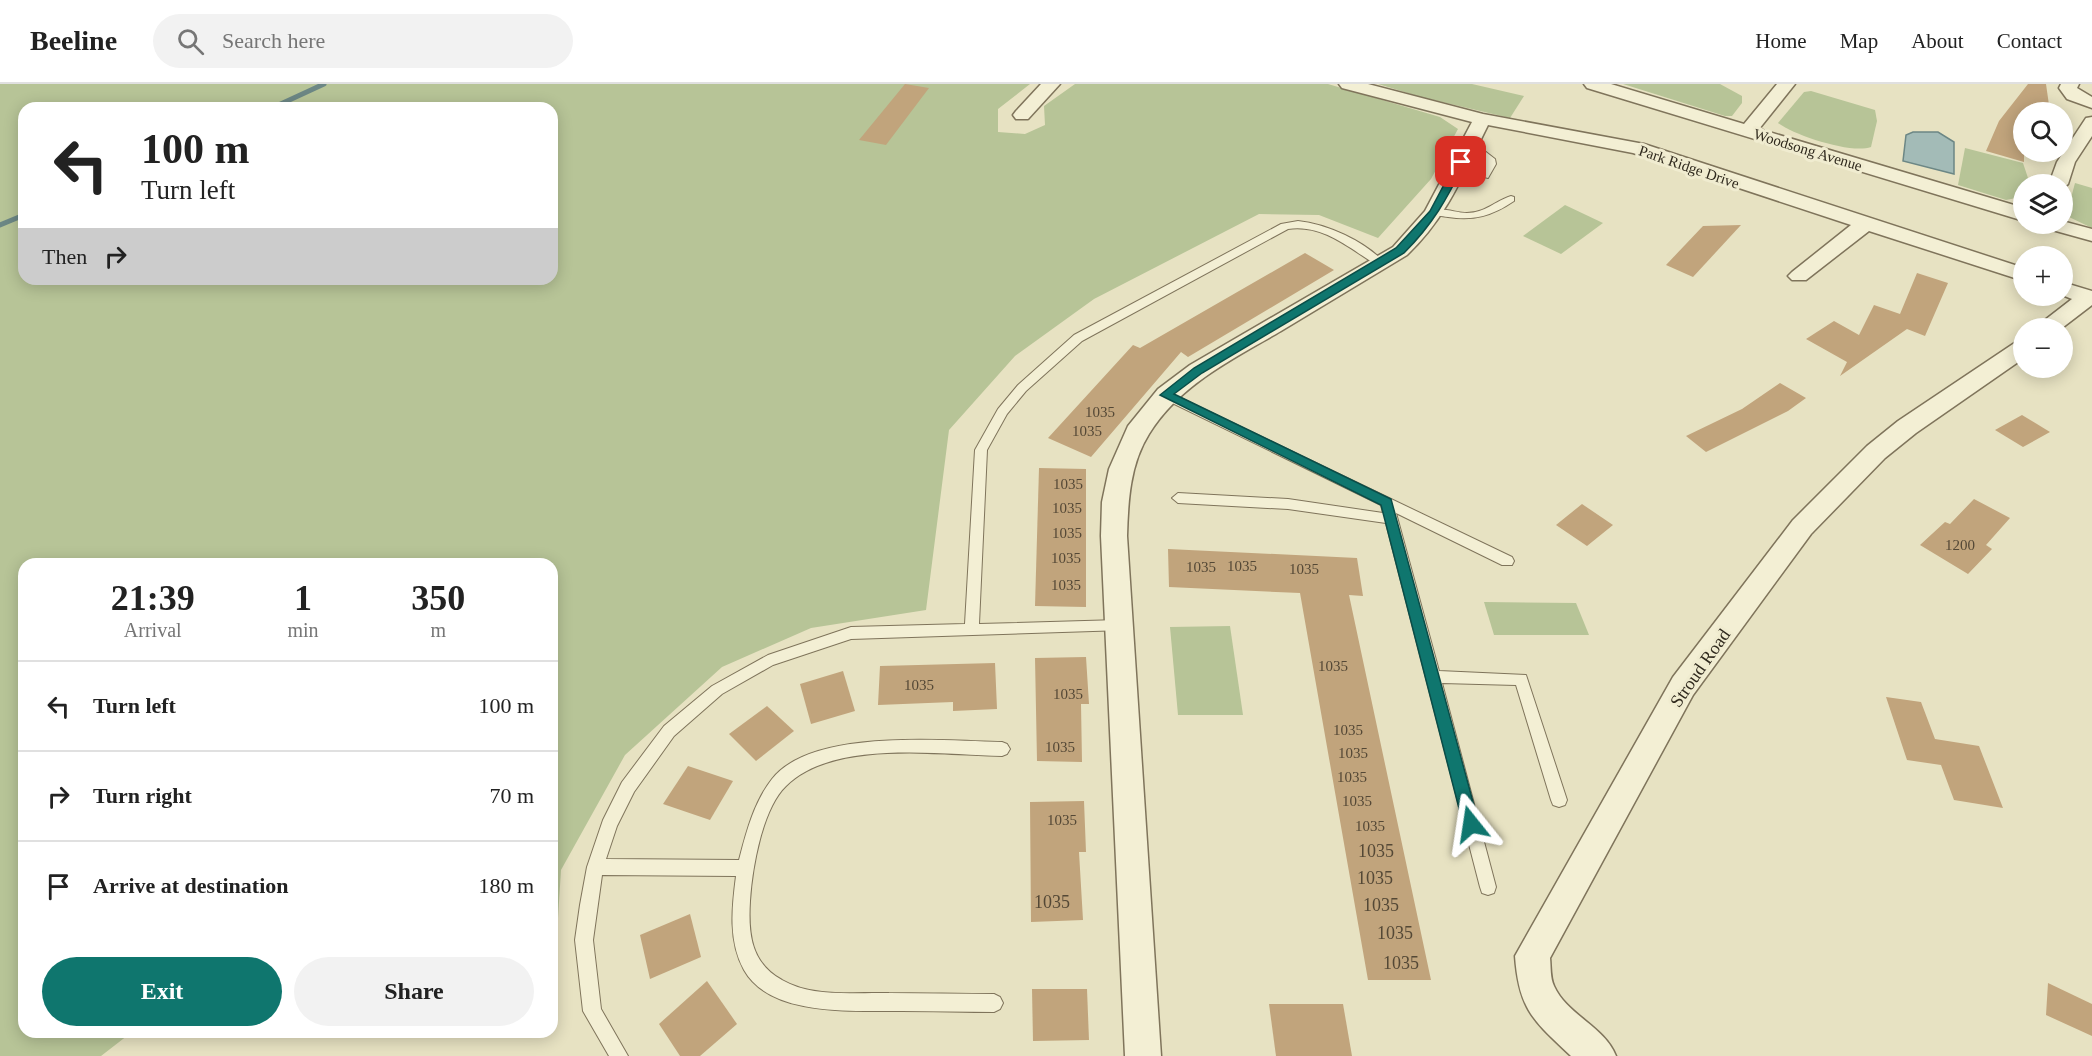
<!DOCTYPE html>
<meta charset="utf-8">
<style>
body{margin:0;font-family:Georgia,serif;background:#f2f2f2;color:#222;height:100vh;display:flex;flex-direction:column;font-size:22px;white-space:nowrap}
*{box-sizing:border-box;margin:0}
p{font-size:20px;color:#767676}
.icon{flex:none;width:33px;height:33px;fill:none;stroke:currentColor;stroke-width:2;stroke-linecap:round;stroke-linejoin:round}
.map{position:relative;flex:1;overflow:hidden}
.side{position:absolute;left:18px;top:474px;width:540px;height:480px;display:flex;flex-direction:column;background:#fff;border-radius:18px;box-shadow:0 3px 15px #0003}
.side>*{flex:none}
.guide{position:absolute;left:18px;top:18px;width:540px;height:183px;border-radius:18px;box-shadow:0 3px 15px #0003;background:#fff;color:#222;overflow:hidden}
.controls{position:absolute;left:2013px;top:18px;display:grid;gap:12px}
.controls a{display:grid;place-items:center;width:60px;height:60px;border-radius:50%;background:#fff;box-shadow:0 3px 15px #0003;font-size:30px}
.pin{position:absolute;display:grid;place-items:center;width:51px;height:51px;color:#fff;margin:-26px;border-radius:12px;box-shadow:0 3px 9px #0006}
.me{position:absolute;width:66px;margin:-33px;rotate:345deg;stroke-linejoin:round;filter:drop-shadow(0 0 4px #0008)}
.turn{display:flex;align-items:center;gap:21px;height:126px;padding:0 24px;font-size:27px}
.turn .icon{width:78px;height:78px;stroke-width:2.5}
.turn b{display:block;font-size:42px;line-height:51px}
.then{display:flex;align-items:center;height:57px;padding:0 24px;background:#0003;gap:12px;font-size:22px}
.eta{display:flex;justify-content:space-evenly;align-items:center;height:102px;text-align:center}
.eta b{font-size:36px;font-weight:700;line-height:42px}
.cta{display:flex;gap:12px;margin-top:auto;padding:12px 24px}
.cta a{flex:1;height:69px;border-radius:36px;background:#0f766e;color:#fff;font-size:24px;font-weight:700;line-height:69px;text-align:center}
.cta a+a{background:#f2f2f2;color:#222}
ul{padding:0;list-style:none}
li{display:flex;align-items:center;gap:18px;height:90px;padding:0 24px;border-top:2px solid #e0e0e0}
li div{flex:1}
li b{display:block;font-size:22px}
li em{font-style:normal}
header{display:flex;align-items:center;gap:36px;box-sizing:border-box;height:84px;padding:0 30px;background:#fff;border-bottom:2px solid #e0e0e0}
header strong{font-size:28px}
nav{display:flex;gap:33px;margin-inline-start:auto;font-size:21px}
.search{width:420px;height:54px;background:#f2f2f2;display:flex;align-items:center;gap:15px;box-sizing:border-box;padding:0 21px;border-radius:33px;color:#767676;font-size:22px}
.map>svg:first-child{display:block}
</style>
<header>
<strong>Beeline</strong>
<div class="search"><svg class="icon" aria-label="search" viewBox="0 0 24 24"><circle cx="10" cy="10" r="6"/><path d="M15 15l6 6"/></svg>Search here</div>
<nav><a>Home</a><a>Map</a><a>About</a><a>Contact</a></nav>
</header>
<div class="map">
<svg width="2092" height="972" viewBox="0 0 2092 972">
<rect width="100%" height="100%" fill="#e7e2c2"/>
<g fill="#b7c497" fill-rule="evenodd">
<path d="M0 0H1030L998 25V48L1025 50 1045 41 1044 22 1075 0H1328L1440 33 1458 45 1431 95 1378 154 1319 131 1259 130 1094 215 1015 272 949 346 926 526 811 544 722 583 625 671 561 786 555 882 552 883V480H24V948H132L101 972H0ZM24 24H552V195H24Z"/>
<polygon points="1378,0 1472,0 1524,12 1510,34 1421,13"/>
<polygon points="1623,0 1720,0 1742,12 1742,19 1732,32 1725,32"/>
<path d="M1811 7 1875 26 1877 37 1871 63C1851 70 1796 52 1778 39L1804 8Z"/>
<polygon points="1965,64 2023,79 2028,94 2021,113 2006,116 1958,101"/>
<polygon points="2075,99 2092,104 2092,144 2069,133 2067,129"/>
<polygon points="1565,121 1603,139 1561,170 1523,152"/>
<polygon points="1484,518 1576,519 1589,551 1494,551"/>
<polygon points="1230,542 1243,631 1178,631 1170,543"/>
</g>
<polygon fill="#a3bbb7" stroke="#6c8785" stroke-width="1.5" points="1913,48 1938,48 1954,58 1954,90 1903,77 1906,51"/>
<g fill="none" stroke-linecap="round" stroke-linejoin="round">
<g stroke="#6c8785" stroke-width="5">
<polyline points="272,24 324,0"/>
<polyline points="0,141 24,131"/>
</g>
</g>
<g fill="#c1a47c">
<polygon points="905,0 929,4 886,61 859,56"/>
<polygon points="2028,0 2046,0 2050,28 2024,28 2024,78 1986,67 1999,37"/>
<polygon points="1741,141 1693,193 1666,181 1703,142"/>
<polygon points="1305,169 1334,186 1188,273 1181,268 1091,373 1048,354 1133,261 1140,264"/>
<polygon points="1917,189 1948,199 1925,252 1907,245 1840,292 1847,278 1806,255 1834,237 1859,251 1874,221 1900,230"/>
<polygon points="1780,299 1806,314 1788,327 1706,368 1686,352 1742,325"/>
<polygon points="2022,331 2050,348 2023,363 1995,346"/>
<polygon points="1039,384 1086,385 1086,523 1035,522"/>
<polygon points="1974,415 2010,434 1986,461 1992,465 1968,490 1920,461 1945,438 1950,440"/>
<polygon points="1582,420 1613,441 1587,462 1556,441"/>
<polygon points="1168,465 1357,474 1363,512 1349,511 1431,896 1368,896 1300,509 1169,503"/>
<polygon points="1086,573 1089,620 1081,620 1082,678 1037,677 1035,574"/>
<polygon points="995,579 997,625 953,627 953,618 878,621 880,582"/>
<polygon points="843,587 855,627 811,640 800,600"/>
<polygon points="1886,613 1921,618 1935,655 1979,662 2003,724 1954,716 1941,681 1907,676"/>
<polygon points="767,622 794,647 756,677 729,650"/>
<polygon points="688,682 733,697 710,736 663,720"/>
<polygon points="1084,717 1086,768 1079,768 1083,836 1031,838 1030,718"/>
<polygon points="690,830 701,873 650,895 640,851"/>
<polygon points="707,897 737,940 700,972 680,972 659,940"/>
<polygon points="2048,899 2092,920 2092,952 2046,931"/>
<polygon points="1032,905 1087,905 1089,956 1033,957"/>
<polygon points="1269,920 1343,920 1352,972 1276,972"/>
</g>
<g fill="none" stroke-linecap="round" stroke-linejoin="round">
<g stroke="#7f745b" stroke-width="2">
<g id="service">
<polygon points="1467,58 1473,58 1495,75 1496,80 1488,94 1480,92 1486,80 1486,76 1467,62"/>
<path d="M1511 112 1514 113V117C1492 132 1474 137 1448 133 1441 132 1435 132 1430 128 1439 122 1456 129 1467 129 1485 129 1495 117 1511 112Z"/>
<path d="M1298 137C1327 140 1364 157 1384 178L1379 181 1375 180C1348 163 1322 140 1288 145L1082 257 1026 307 1007 330 987 366 979 540 1119 536 1124 538 1126 542 1124 546 851 555 773 581 722 610 674 652 634 708 617 742 606 775 739 776C746 749 754 718 772 695 812 644 943 657 1002 658L1007 660 1010 665 1007 670 1002 672C941 671 833 655 786 702 762 725 752 785 750 817 748 850 751 879 782 896 813 914 855 908 889 909 924 909 959 910 994 910L1000 913 1003 919 1000 925 994 928C963 928 933 927 902 927 856 926 771 934 744 886 728 857 732 823 736 792L602 791 593 856 601 925 628 972H609L583 927 575 856 580 821 587 783 603 736 622 698 664 642 712 602 768 571 851 543 965 540 975 366 998 325 1018 301 1074 251 1281 140Z"/>
<polygon points="1166,307 1512,473 1514,477 1512,481 1502,481 1396,429 1439,587 1526,591 1567,716 1565,721 1559,723 1553,721 1551,716 1516,601 1442,599 1496,803 1494,809 1488,811 1482,809 1480,803 1386,439 1288,425 1178,419 1172,414 1178,409 1288,415 1383,429 1381,421 1162,314 1160,311"/>
</g>
</g>
<g stroke="#7f745b" stroke-width="3">
<g id="minor">
<polygon points="1041,0 1060,0 1028,35 1016,35 1013,31 1016,27"/>
<path d="M1339 0H1368L1483 30 1644 60 2024 184V197L1869 147 1806 196H1792L1788 192 1792 188 1851 141 1633 69 1488 41C1463 91 1447 133 1407 171 1365 196 1323 222 1281 247 1233 275 1179 301 1149 350 1130 380 1128 417 1127 452L1161 972H1125L1101 452 1102 418 1109 385 1128 342 1158 305 1190 281 1393 163 1425 127 1472 38 1342 4Z"/>
<polygon points="1584,0 1611,0 1744,40 1777,0 1795,0 1759,45 2024,124 2024,137 1587,4"/>
<polygon points="2061,0 2079,0 2077,4 2092,13 2092,24 2067,15 2059,4"/>
<polygon points="2092,33 2092,52 2075,78 2068,100 2062,105 2062,100 2049,100 2057,78 2086,34"/>
<polygon points="2062,137 2092,145 2092,157 2045,144 2042,140 2062,140"/>
<polygon points="2062,198 2092,207 2092,221 2062,244 2038,244 2041,239 2072,215 2062,211"/>
<path d="M2024 256V274L1916 349 1885 374 1811 450 1693 611 1550 874C1551 883 1550 894 1554 902 1567 931 1604 942 1616 972H1571C1533 936 1519 926 1515 872L1673 593 1793 436 1867 362 1898 337 2016 258Z"/>
</g>
</g>
<use href="#service" fill="#f3efd4" fill-rule="evenodd"/>
<use href="#minor" fill="#f3efd4" fill-rule="evenodd"/>
</g>
<path fill="#0f766e" stroke="#0a4d48" stroke-width="1.5" d="M1461 76 1465 78C1447 115 1433 140 1404 169L1202 289 1174 310 1391 415 1479 740 1477 745 1471 747 1465 745 1463 740 1381 421 1160 311 1194 284 1396 164 1430 127 1456 78Z"/>
<g text-anchor="middle" stroke-width="6" stroke-linejoin="round" paint-order="stroke">
<g font-size="15" fill="#302a1e" stroke="#f0ecd0">
<text transform="translate(1808 66) rotate(17)" y="5">Woodsong Avenue</text>
<text transform="translate(1689 83) rotate(19)" y="5">Park Ridge Drive</text>
</g>
<g font-size="15" fill="#544836">
<text x="1100" y="333">1035</text>
<text x="1087" y="352">1035</text>
<text x="1068" y="405">1035</text>
<text x="1067" y="429">1035</text>
<text x="1067" y="454">1035</text>
<text x="1960" y="466">1200</text>
<text x="1066" y="479">1035</text>
<text x="1242" y="487">1035</text>
<text x="1201" y="488">1035</text>
<text x="1304" y="490">1035</text>
<text x="1066" y="506">1035</text>
<text x="1333" y="587">1035</text>
<text x="919" y="606">1035</text>
<text x="1068" y="615">1035</text>
<text x="1348" y="651">1035</text>
<text x="1060" y="668">1035</text>
<text x="1353" y="674">1035</text>
<text x="1352" y="698">1035</text>
<text x="1357" y="722">1035</text>
<text x="1062" y="741">1035</text>
<text x="1370" y="747">1035</text>
</g>
<g font-size="18" fill="#302a1e" stroke="#f0ecd0">
<text transform="translate(1700 584) rotate(-55)" y="6">Stroud Road</text>
</g>
<g font-size="18" fill="#544836">
<text x="1376" y="773">1035</text>
<text x="1375" y="800">1035</text>
<text x="1052" y="824">1035</text>
<text x="1381" y="827">1035</text>
<text x="1395" y="855">1035</text>
<text x="1401" y="885">1035</text>
</g>
</g>
</svg>
<div class="controls">
<a><svg class="icon" aria-label="search" viewBox="0 0 24 24"><circle cx="10" cy="10" r="6"/><path d="M15 15l6 6"/></svg></a>
<a><svg class="icon" aria-label="layers" viewBox="0 0 24 24"><path d="M12 4l9 5-9 5-9-5zM3 14l9 5 9-5"/></svg></a>
<a>+</a>
<a>−</a>
</div>
<div class="pin" style="left:1461px;top:78px;background:#d93025"><svg class="icon" aria-label="arrive" viewBox="0 0 24 24"><path d="M6 21V4h12l-3 4 3 4H6"/></svg></div>
<svg class="me" style="left:1471px;top:740px" viewBox="-20 -20 40 40"><path d="M0-17L14 15 0 8-14 15z" fill="#0f766e" stroke="#fff" stroke-width="4"/></svg>
<div class="guide">
<div class="turn"><svg class="icon" aria-label="left" viewBox="0 0 24 24"><path d="M17 20v-9H6M10 6l-5 5 5 5"/></svg><div><b>100 m</b>Turn left</div></div>
<div class="then">Then<svg class="icon" aria-label="right" viewBox="0 0 24 24"><path d="M7 20v-9h11M14 6l5 5-5 5"/></svg></div>
</div>
<section class="side">
<div class="eta">
<div><b>21:39</b><p>Arrival</p></div>
<div><b>1</b><p>min</p></div>
<div><b>350</b><p>m</p></div>
</div>
<ul>
<li><svg class="icon" aria-label="left" viewBox="0 0 24 24"><path d="M17 20v-9H6M10 6l-5 5 5 5"/></svg><div><b>Turn left</b></div><em>100 m</em></li>
<li><svg class="icon" aria-label="right" viewBox="0 0 24 24"><path d="M7 20v-9h11M14 6l5 5-5 5"/></svg><div><b>Turn right</b></div><em>70 m</em></li>
<li><svg class="icon" aria-label="arrive" viewBox="0 0 24 24"><path d="M6 21V4h12l-3 4 3 4H6"/></svg><div><b>Arrive at destination</b></div><em>180 m</em></li>
</ul>
<div class="cta"><a>Exit</a><a>Share</a></div>
</section>
</div>
